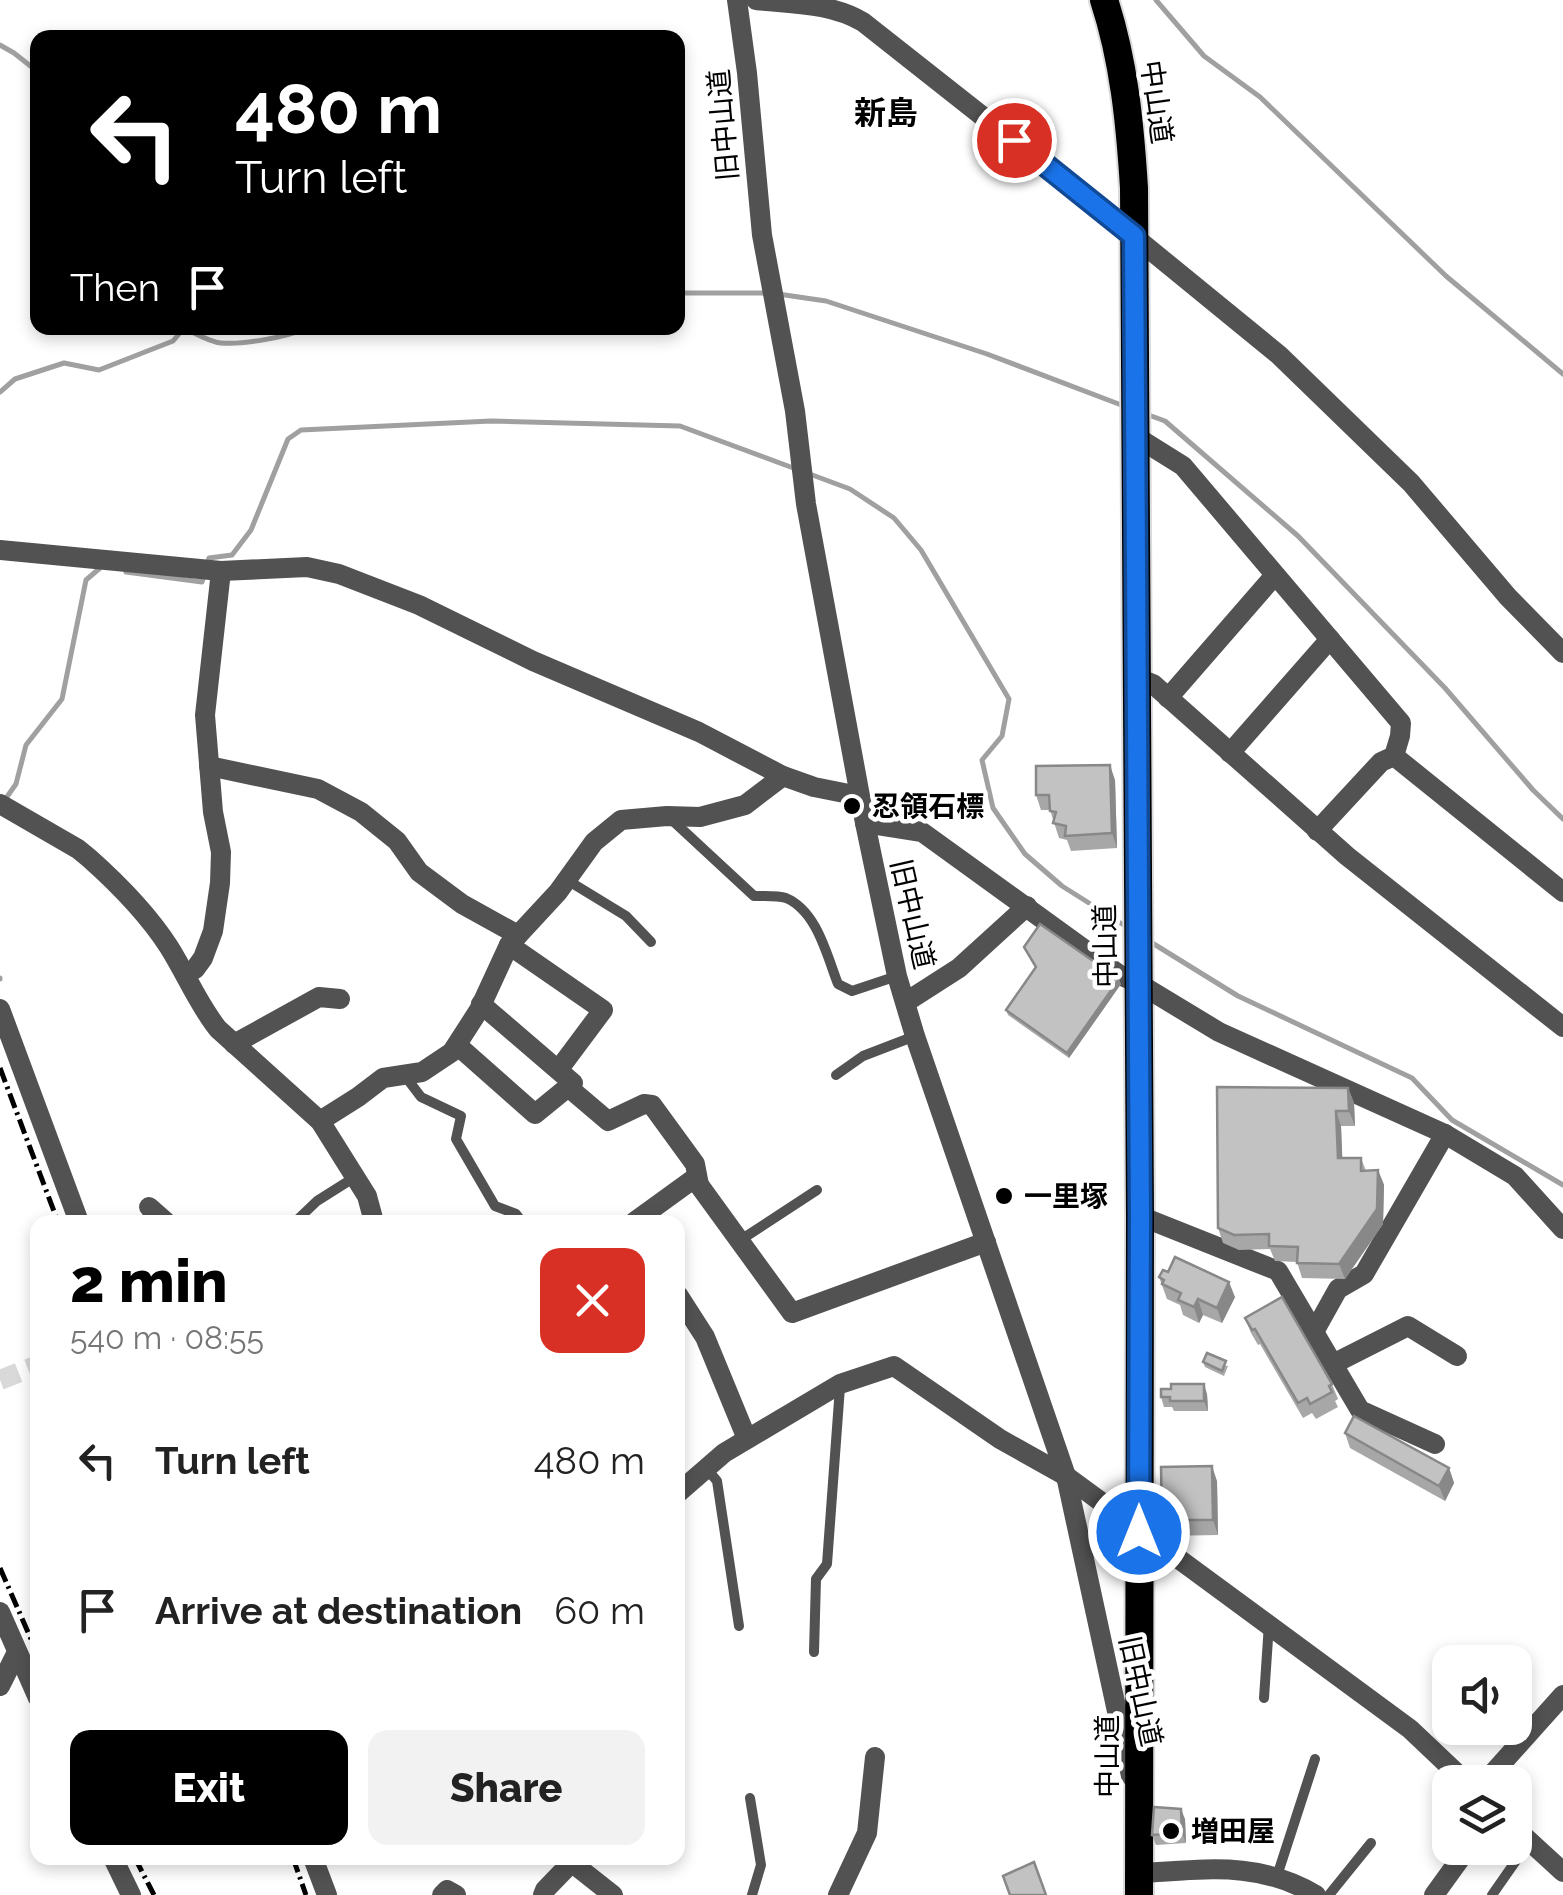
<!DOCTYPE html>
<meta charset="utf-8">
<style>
body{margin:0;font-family:Raleway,"Noto Sans JP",sans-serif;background:#f2f2f2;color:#222;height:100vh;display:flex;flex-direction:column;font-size:38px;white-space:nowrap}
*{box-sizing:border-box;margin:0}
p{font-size:32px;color:#767676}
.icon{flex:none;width:55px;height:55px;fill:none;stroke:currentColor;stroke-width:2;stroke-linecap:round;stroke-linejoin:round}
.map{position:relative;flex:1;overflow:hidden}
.panel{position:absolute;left:30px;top:1215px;width:655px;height:650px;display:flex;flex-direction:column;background:#fff;border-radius:20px;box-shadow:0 5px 15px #0003}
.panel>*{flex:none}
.guide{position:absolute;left:30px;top:30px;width:655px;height:305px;border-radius:20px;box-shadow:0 5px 15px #0003;background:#000;color:#fff;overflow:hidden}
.tools{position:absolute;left:1432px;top:1645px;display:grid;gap:20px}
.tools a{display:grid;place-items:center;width:100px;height:100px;border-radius:20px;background:#fff;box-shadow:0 5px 15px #0003;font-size:50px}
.pin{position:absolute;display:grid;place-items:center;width:85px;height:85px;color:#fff;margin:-42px;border:5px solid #fff;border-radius:50%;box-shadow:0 2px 10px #0007}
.me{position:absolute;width:110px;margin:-55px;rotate:0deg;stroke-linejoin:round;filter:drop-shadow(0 0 8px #0008)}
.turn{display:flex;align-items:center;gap:35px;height:210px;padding:0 40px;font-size:45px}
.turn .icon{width:130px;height:130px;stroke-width:2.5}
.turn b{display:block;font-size:70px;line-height:85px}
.then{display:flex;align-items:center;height:95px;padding:0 40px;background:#0003;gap:20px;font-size:38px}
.round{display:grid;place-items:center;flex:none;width:105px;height:105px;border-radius:20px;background:#f2f2f2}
.head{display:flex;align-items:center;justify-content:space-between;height:170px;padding:0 40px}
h1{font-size:60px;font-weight:800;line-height:75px;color:#000}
.cta{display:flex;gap:20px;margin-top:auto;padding:20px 40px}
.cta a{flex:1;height:115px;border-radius:20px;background:#000;color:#fff;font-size:40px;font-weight:800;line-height:115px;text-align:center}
.cta a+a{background:#f2f2f2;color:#222}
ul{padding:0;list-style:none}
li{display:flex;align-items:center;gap:30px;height:150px;padding:0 40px}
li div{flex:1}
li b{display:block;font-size:38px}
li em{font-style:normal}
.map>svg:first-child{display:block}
</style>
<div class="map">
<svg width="1563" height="1895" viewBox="0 0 1563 1895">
<rect width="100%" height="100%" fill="#fff"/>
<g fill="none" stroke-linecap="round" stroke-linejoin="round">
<g stroke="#a0a0a0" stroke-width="5">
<polyline points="1156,0 1204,56 1260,97 1446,276 1563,374"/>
<polyline points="0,45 14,53 38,72"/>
<polyline points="678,293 767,293"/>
<polyline points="778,294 826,301 987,354 1124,406"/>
<path d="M0 392 15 379 64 363 99 370 173 341 184 328C195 333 209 342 221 343 243 345 287 337 307 328"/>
<polyline points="1143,413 1165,421 1298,536 1445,688 1533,790 1563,819"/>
<polyline points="807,473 850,489 894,518 921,550 1009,699 1002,736 982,760 993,808 1025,854 1062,886 1127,927"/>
<polyline points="207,565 209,558 232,555 251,530 288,439 301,430 491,421 680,426 796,469"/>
<polyline points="126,572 202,582 204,575"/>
<polyline points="4,801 16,784 26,745 62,699 86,580 100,568"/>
<polyline points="1149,941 1238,996 1412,1078 1452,1120 1563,1185"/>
<polyline points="0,978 0,979"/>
</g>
<polyline stroke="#d9d9d9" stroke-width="20" stroke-dasharray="20 10" stroke-linecap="butt" points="0,1380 38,1365"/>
<g stroke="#dbdbdb" stroke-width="32">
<path id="trunk" d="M1104 0C1124 61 1130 124 1134 188L1140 1216 1139 1895"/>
</g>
<g stroke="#525252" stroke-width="10">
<path d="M672 820 754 896C764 896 777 895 786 898 817 911 827 956 838 984L852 991 897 976"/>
<polyline points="567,880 626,916 651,942"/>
<polyline points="836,1075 863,1056 915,1036"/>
<polyline points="405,1076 421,1097 461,1116 456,1139 495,1206 516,1214 522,1222"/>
<polyline points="295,1222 317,1201 355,1177"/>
<polyline points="739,1241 817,1190"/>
<polyline points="706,1468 717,1481 739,1626"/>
<polyline points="814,1652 816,1579 827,1564 840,1387"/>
<polyline points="1264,1698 1269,1624"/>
<polyline points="750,1798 761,1865 752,1895"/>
<polyline points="1277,1876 1315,1759"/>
<polyline points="1329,1895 1371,1843"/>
<polyline points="1492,1895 1529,1842"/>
</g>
<g stroke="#525252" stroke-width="20">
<polyline points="737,0 747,73 762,235 795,411 806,504 865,823 897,976 915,1036 1066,1476 1131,1776"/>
<path d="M756 0C793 4 831 3 863 22L1104 212 1279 355 1411 483 1508 597 1563 653"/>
<polyline points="1135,436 1183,466 1401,723 1400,736 1394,756 1381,762 1317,831"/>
<polyline points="0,550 221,571 307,567 339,574 419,605 533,661 699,732 783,776 814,787 859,796"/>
<polyline points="1135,677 1153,684 1347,856 1563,1027"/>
<polyline points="1168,698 1275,575"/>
<polyline points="1230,753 1330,639"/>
<polyline points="1394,756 1563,892"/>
<polyline points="209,766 318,789 361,812 397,841 419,872 462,904 518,935"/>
<path d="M0 804 78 849 89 858C116 882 149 916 169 947 186 974 198 1004 218 1029L320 1121 367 1196 374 1222"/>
<polyline points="865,823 922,832 1120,975 1138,983 1219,1032 1445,1134 1515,1176 1563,1229"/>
<polyline points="509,945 603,1010 559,1069"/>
<polyline points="186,974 195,969 203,958 213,931 220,883 221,852 213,812 205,715 221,571"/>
<polyline points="906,1002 959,968 1027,906"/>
<polyline points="0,1009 79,1222"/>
<polyline points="234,1044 319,997 340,999"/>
<polyline points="457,1045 535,1114 573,1083 481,1004"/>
<polyline points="568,1087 608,1121 644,1104 652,1105 695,1164 699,1185"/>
<polyline points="320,1121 358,1097 383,1078 422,1072 452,1052 479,1010 509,945 558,892 594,842 621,820 667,816 700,817 745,805 783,776"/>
<polyline points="149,1207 166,1222"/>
<polyline points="1140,1216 1278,1271 1360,1410 1435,1444"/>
<polyline points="634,1222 692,1180 699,1185 792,1313 986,1242"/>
<polyline points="678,1295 705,1337 747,1439"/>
<polyline points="1314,1332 1338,1289 1364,1274 1445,1134"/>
<polyline points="1333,1364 1408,1326 1457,1356"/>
<polyline points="678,1493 724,1453 840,1384 894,1366 1000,1439 1066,1476 1410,1729 1466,1782"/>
<polyline points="0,1612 38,1698"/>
<polyline points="0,1686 16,1654"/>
<polyline points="1485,1782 1563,1695"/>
<polyline points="1515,1828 1563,1872"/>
<polyline points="113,1858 131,1895"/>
<polyline points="313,1858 327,1895"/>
<polyline points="566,1858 613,1895"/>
<path d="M1139 1873C1204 1870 1257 1860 1316 1895"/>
<polyline points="442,1895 447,1890 456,1895"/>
<polyline points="543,1895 545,1890 571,1863 572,1858"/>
<polyline points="838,1895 867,1833 875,1757"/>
<polyline points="1434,1895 1468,1848"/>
</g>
<use href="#trunk" stroke="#000" stroke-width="28"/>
<g stroke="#000" stroke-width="5" stroke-dasharray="15 5 2.5 5" stroke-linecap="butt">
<polyline points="0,1068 58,1222"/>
<polyline points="0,1568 38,1655"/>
<polyline points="135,1858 154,1895"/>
<polyline points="293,1858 306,1895"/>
</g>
</g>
<g fill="#a7a7a7">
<polygon points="1115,780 1117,848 1071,851 1067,840 1059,838 1050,810 1041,810 1036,795"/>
<polygon points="1024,947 1121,984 1069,1058 1008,1015 1006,1010 1036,968"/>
<polygon points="1348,1088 1354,1103 1355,1126 1341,1126 1342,1158 1361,1158 1366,1171 1378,1170 1384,1185 1383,1224 1345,1279 1302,1278 1297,1262 1275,1261 1270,1249 1239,1250 1223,1243 1218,1228"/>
<polygon points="1159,1277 1235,1297 1222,1323 1203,1315 1199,1323 1183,1315 1180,1305 1167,1299"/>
<polygon points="1245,1318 1332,1384 1338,1399 1335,1401 1338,1407 1316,1419 1312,1413 1303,1418 1260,1344 1258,1345 1251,1333"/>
<polygon points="1203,1362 1228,1366 1224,1376 1205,1367"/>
<polygon points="1207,1394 1208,1411 1174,1411 1172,1407 1164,1407 1161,1397"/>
<polygon points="1345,1433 1449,1468 1454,1483 1445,1501 1350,1448"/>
<polygon points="1217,1481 1218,1535 1167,1536 1162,1520"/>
<polygon points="1185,1819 1186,1843 1156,1845 1152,1835"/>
</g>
<g fill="#888">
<polygon points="1110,765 1115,780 1117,848 1112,833"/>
<polygon points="1119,979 1121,984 1069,1058 1067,1053"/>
<polygon points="1348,1088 1354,1103 1355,1126 1349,1111"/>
<polygon points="1336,1111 1341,1126 1343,1173 1338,1158"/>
<polygon points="1378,1170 1384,1185 1383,1224 1345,1279 1339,1264"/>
<polygon points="1229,1282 1235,1297 1222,1323 1217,1308"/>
<polygon points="1198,1299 1203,1315 1199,1323 1194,1307"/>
<polygon points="1204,1384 1207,1394 1208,1411 1204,1401"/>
<polygon points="1212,1466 1217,1481 1218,1535 1213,1520"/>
<polygon points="1449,1468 1454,1483 1445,1501 1439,1486"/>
<polygon points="1181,1809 1185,1819 1186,1843 1182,1833"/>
</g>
<g fill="#c2c2c2" stroke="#888" stroke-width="2.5">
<polygon points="1110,765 1112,833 1065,836 1066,826 1053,823 1056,812 1050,811 1049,795 1036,795 1036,766"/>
<polygon points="1040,924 1119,979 1067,1053 1006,1010 1036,967 1024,947"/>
<polygon points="1217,1087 1348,1088 1349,1111 1336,1111 1338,1158 1361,1158 1361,1171 1378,1170 1377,1209 1339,1264 1297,1263 1298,1247 1269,1246 1269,1234 1234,1235 1218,1228"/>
<polygon points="1175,1257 1229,1282 1217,1308 1198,1299 1194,1307 1178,1300 1181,1293 1162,1284 1164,1280 1159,1277 1163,1270 1168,1272"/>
<polygon points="1282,1297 1332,1384 1329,1386 1332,1392 1310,1404 1307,1398 1298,1403 1255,1329 1252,1330 1245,1318"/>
<polygon points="1207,1353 1226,1361 1222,1371 1203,1362"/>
<polygon points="1171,1384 1204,1384 1204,1401 1170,1401 1170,1397 1161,1397 1161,1389 1171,1389"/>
<polygon points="1354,1416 1449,1468 1439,1486 1345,1433"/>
<polygon points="1212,1466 1213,1520 1162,1520 1161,1467"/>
<polygon points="1154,1807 1181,1809 1182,1833 1152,1835"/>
<polygon points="1034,1862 1046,1895 1010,1895 1003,1876"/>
</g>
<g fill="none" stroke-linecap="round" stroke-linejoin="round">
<g stroke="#114b97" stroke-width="25">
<polyline id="route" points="1014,140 1134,236 1140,1216 1139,1532"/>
</g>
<use href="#route" stroke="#1a73e8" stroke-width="18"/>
</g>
<g fill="#000" stroke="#fff" stroke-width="4">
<circle cx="852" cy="806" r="10"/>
<circle cx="1004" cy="1196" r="10"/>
<circle cx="1171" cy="1831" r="10"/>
</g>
<g text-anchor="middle" stroke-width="9" stroke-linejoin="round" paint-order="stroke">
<g font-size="28" fill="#000" stroke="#fff">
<text transform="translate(1157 102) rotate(82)" y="10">中山道</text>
<text transform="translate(723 125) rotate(-95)" y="10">旧中山道</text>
<text transform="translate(913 914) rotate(77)" y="10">旧中山道</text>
<text transform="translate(1105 946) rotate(-91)" y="10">中山道</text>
<text transform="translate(1141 1691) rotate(78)" y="10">旧中山道</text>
<text transform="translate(1107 1756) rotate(-90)" y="10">中山道</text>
</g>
<g font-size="28" font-weight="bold" fill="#000" stroke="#fff" text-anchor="start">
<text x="872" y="816">忍領石標</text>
<text x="1024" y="1206">一里塚</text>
<text x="1191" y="1841">増田屋</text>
</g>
<g font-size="32" font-weight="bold" fill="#000" stroke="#fff">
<text x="886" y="124">新島</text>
</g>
</g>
</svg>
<div class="tools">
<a><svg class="icon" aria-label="sound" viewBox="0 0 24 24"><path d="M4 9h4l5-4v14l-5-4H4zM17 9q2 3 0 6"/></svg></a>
<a><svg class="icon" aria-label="layers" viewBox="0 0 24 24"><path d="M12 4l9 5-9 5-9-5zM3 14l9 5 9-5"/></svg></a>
</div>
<div class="pin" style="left:1014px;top:140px;background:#d93025"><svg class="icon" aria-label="arrive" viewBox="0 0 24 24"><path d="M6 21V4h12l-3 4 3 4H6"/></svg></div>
<svg class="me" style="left:1139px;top:1532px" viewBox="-20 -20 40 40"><circle r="17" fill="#1a73e8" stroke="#fff" stroke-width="3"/><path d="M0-11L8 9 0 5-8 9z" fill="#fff"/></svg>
<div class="guide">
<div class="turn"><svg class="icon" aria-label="left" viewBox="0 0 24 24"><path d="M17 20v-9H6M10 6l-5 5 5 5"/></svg><div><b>480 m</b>Turn left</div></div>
<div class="then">Then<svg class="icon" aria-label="arrive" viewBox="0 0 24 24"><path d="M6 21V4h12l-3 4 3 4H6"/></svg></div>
</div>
<section class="panel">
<div class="head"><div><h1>2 min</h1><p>540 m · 08:55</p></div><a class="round" style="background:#d93025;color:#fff"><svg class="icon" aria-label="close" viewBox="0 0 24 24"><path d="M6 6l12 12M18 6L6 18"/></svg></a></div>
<ul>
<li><svg class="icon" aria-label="left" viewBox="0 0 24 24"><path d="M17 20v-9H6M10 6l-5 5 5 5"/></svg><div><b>Turn left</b></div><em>480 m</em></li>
<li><svg class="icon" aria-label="arrive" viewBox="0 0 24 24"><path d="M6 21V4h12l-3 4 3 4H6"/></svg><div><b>Arrive at destination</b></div><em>60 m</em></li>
</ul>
<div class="cta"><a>Exit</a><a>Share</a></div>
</section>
</div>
